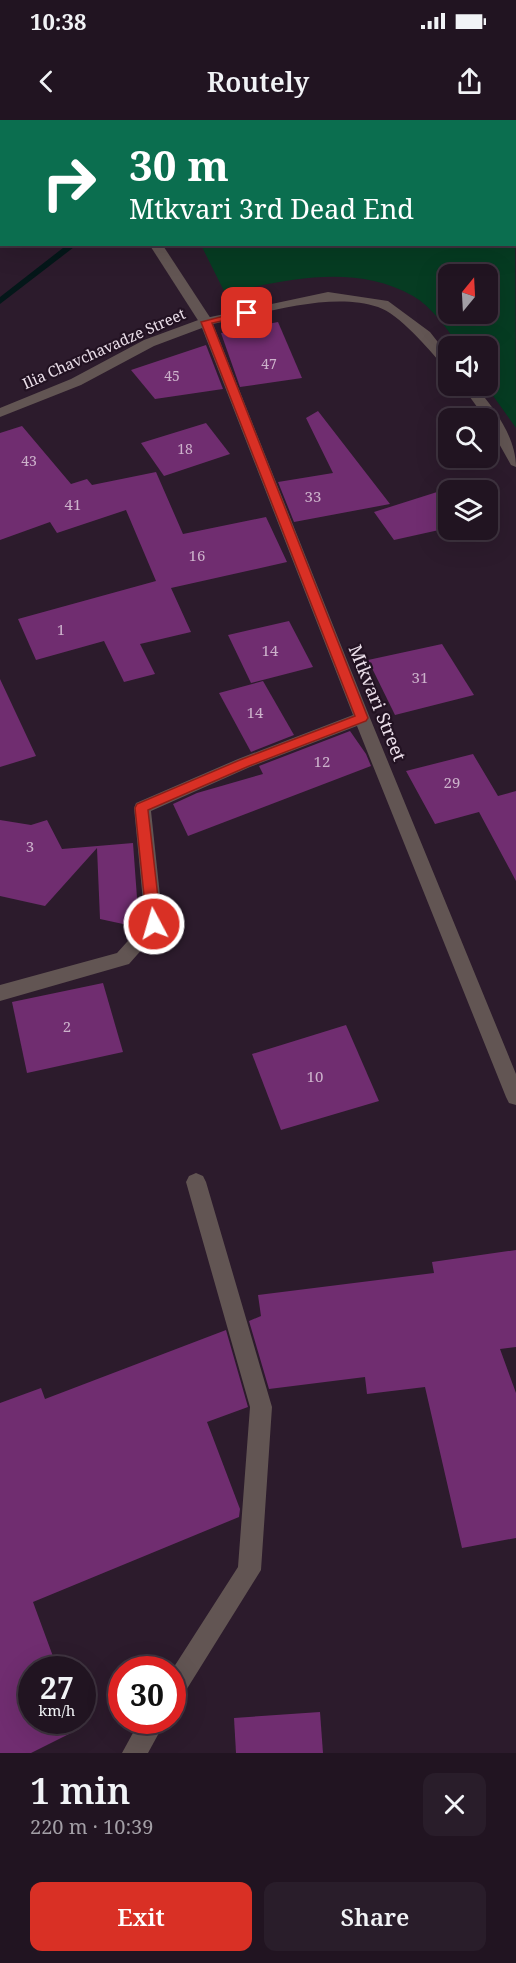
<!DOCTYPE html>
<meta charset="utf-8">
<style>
body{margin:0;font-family:"Noto Serif",serif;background:#291d2a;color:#f1f3f6;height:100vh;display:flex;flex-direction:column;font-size:22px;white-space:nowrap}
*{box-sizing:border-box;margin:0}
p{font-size:20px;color:#a29ea5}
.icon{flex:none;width:33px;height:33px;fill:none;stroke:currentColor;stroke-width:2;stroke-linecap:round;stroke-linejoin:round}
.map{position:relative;height:1633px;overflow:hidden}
.drawer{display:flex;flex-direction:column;background:#211421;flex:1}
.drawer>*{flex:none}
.top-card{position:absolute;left:0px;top:0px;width:516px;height:126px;box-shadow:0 6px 24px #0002,0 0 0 2px #3e333f;background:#0b6e4f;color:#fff;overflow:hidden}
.needle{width:39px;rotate:18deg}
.fabs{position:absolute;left:438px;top:144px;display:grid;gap:12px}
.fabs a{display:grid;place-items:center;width:60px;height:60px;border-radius:12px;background:#211421;box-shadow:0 6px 24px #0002,0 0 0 2px #3e333f;font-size:30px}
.speed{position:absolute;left:18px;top:1536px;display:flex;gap:12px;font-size:30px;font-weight:700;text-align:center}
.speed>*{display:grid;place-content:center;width:78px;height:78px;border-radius:50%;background:#211421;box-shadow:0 6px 24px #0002,0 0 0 2px #3e333f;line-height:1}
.speed small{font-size:15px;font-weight:400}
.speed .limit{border:9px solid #d22;background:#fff;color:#111}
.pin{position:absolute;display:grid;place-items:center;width:51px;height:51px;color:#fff;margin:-26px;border-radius:12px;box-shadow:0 3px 9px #0006}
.me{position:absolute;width:66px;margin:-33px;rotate:354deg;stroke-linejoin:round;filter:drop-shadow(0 0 4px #0008)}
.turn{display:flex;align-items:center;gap:21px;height:126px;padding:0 30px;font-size:27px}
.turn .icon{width:78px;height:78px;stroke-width:2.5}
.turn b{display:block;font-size:42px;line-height:51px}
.round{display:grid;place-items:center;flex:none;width:63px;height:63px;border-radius:12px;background:#291d2a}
.summary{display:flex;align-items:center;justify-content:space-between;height:102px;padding:0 30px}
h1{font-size:36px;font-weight:600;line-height:45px}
.primary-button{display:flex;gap:12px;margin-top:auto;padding:12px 30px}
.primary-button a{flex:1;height:69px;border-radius:12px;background:#d93025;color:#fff;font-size:24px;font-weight:600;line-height:69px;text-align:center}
.primary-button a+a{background:#291d2a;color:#f1f3f6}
.status{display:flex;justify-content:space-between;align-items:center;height:42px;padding:0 30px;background:#211421;direction:ltr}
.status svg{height:16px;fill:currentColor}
header{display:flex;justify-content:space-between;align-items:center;height:78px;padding:0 30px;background:#211421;font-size:27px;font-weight:600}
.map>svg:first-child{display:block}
</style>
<div class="status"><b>10:38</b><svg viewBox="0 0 49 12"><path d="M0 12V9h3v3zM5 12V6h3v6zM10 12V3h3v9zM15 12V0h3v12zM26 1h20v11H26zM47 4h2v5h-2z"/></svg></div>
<header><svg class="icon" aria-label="back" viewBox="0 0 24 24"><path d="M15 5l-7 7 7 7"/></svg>Routely<svg class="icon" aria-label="share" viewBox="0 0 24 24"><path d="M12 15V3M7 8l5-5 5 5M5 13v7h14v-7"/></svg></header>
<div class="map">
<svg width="516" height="1633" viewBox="0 0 516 1633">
<rect width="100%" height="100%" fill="#2c1b2c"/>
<path fill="#063c22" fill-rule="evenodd" d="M515 84 516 308 486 266 488 226H459C447 209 432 187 413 176 354 143 287 160 225 173L201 125 514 124ZM448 154H488V194H448Z"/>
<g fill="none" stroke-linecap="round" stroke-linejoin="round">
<g fill="#041719" fill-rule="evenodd">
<polygon points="134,0 142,0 133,2"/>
<polygon points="357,0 370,2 358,2"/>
<rect x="514" y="43" width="2" height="4"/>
<polygon points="68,124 78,124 0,184 0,177"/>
</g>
</g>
<g fill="#702d70">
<polygon points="278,202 302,258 240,267 221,213"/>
<polygon points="206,225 223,269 155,279 131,250"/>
<polygon points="318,291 390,384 294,402 278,362 333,353 306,298"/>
<polygon points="206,303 230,334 164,356 141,323"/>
<polygon points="22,306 71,364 87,359 92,365 156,352 183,414 266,397 287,442 171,468 191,512 140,524 155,554 124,562 104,521 36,540 18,499 156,461 126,390 57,413 50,402 0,420 0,313"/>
<polygon points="456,366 459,370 448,370 448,408 394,420 374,392"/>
<polygon points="289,501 313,547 251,563 228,515"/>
<polygon points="442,524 474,575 395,595 368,540"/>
<polygon points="0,559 36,636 0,647"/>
<polygon points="263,561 294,615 251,632 219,573"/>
<polygon points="350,611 366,634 371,646 188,716 173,684 197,673 263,654 259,646"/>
<polygon points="473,634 498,676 516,671 516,761 479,692 435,704 406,651"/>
<polygon points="0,700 31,705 47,700 62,729 133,723 139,805 137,807 100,799 97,728 45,786 0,776"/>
<polygon points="103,863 123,932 27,953 12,882"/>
<polygon points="346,905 379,981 281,1010 252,934"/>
<polygon points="516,1130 516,1227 500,1229 516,1273 516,1418 462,1428 425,1267 367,1274 365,1257 269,1269 249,1201 261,1196 258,1175 434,1153 432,1142"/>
<polygon points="226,1210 248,1287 207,1302 240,1389 239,1397 33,1482 58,1550 32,1550 32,1600 76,1600 79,1609 31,1633 0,1633 0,1283 41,1268 45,1279"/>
<polygon points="320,1592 323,1633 236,1633 234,1598"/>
</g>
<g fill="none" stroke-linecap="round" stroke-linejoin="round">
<g fill="#625553" fill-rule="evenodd">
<polygon points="174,0 188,0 173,2"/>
<polygon points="289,0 302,0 303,2 290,2"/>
<rect x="0" y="53" width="2" height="8"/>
<polygon points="149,124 162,124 213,202 211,205 201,205"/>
</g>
<g fill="#625553" fill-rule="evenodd">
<path d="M328 172 388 181 430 212 448 235V247L443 246C429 229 399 194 378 187 330 171 262 194 213 204L370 598 516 954V985L509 983 506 977 357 606 250 647 151 691 163 804 160 809 129 844 0 881V865L117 833 145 802 134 688 136 683 238 639 353 595 202 208 154 226 81 265 0 297V288L71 259 144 220 201 199Z"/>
<path d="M462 266H475C494 288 516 317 516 347L511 345 488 304V298H485Z"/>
<polygon points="196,1053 203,1056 206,1062 272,1287 261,1450 180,1580 172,1584 172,1550 238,1447 250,1287 186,1062 189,1056"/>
<polygon points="140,1600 166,1600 148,1633 122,1633"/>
</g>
</g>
<polygon fill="#d93025" stroke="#8d1f18" stroke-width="1.5" points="247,190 250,191 250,195 212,203 368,598 366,601 249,646 148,690 161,804 154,810 147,804 135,688 137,684 240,640 355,596 201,202"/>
<g text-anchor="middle" stroke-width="4.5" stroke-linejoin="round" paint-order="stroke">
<g font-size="14" fill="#ccb2cb">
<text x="269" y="249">47</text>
<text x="172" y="261">45</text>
<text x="185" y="334">18</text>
<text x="29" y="346">43</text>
</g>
<g font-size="15" fill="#eadee9" stroke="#221222">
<text transform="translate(104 229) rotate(-24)" y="5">Ilia Chavchavadze Street</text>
</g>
<g font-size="15" fill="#ccb2cb">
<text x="313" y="382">33</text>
<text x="73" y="390">41</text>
<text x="197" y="441">16</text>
<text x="61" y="515">1</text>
<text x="270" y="536">14</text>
<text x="420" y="563">31</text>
<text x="255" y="598">14</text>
<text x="322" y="647">12</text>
<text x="452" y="668">29</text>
<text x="30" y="732">3</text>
<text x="67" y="912">2</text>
<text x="315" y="962">10</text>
</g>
<g font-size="18" fill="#eadee9" stroke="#221222">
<text transform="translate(377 583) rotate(68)" y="6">Mtkvari Street</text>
</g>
</g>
</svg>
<div class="fabs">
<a><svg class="needle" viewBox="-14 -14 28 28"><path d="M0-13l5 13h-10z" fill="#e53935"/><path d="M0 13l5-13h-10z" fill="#a29ea5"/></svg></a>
<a><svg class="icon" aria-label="sound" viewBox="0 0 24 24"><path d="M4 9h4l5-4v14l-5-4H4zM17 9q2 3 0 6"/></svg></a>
<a><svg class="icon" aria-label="search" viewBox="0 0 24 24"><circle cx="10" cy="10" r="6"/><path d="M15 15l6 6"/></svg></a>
<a><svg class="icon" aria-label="layers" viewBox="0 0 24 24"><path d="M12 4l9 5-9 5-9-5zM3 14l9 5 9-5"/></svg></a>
</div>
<div class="speed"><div>27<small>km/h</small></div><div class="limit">30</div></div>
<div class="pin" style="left:247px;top:193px;background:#d93025"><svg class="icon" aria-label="arrive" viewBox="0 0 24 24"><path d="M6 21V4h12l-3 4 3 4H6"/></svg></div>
<svg class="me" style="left:154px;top:804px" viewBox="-20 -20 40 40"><circle r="17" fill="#d93025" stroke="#fff" stroke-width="3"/><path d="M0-11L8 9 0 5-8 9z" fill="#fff"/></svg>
<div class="top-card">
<div class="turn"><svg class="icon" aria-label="right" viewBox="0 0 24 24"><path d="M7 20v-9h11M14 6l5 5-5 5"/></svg><div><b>30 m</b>Mtkvari 3rd Dead End</div></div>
</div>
</div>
<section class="drawer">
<div class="summary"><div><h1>1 min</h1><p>220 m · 10:39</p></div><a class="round"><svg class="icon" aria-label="close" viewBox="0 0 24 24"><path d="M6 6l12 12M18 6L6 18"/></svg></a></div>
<div class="primary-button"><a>Exit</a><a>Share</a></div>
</section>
